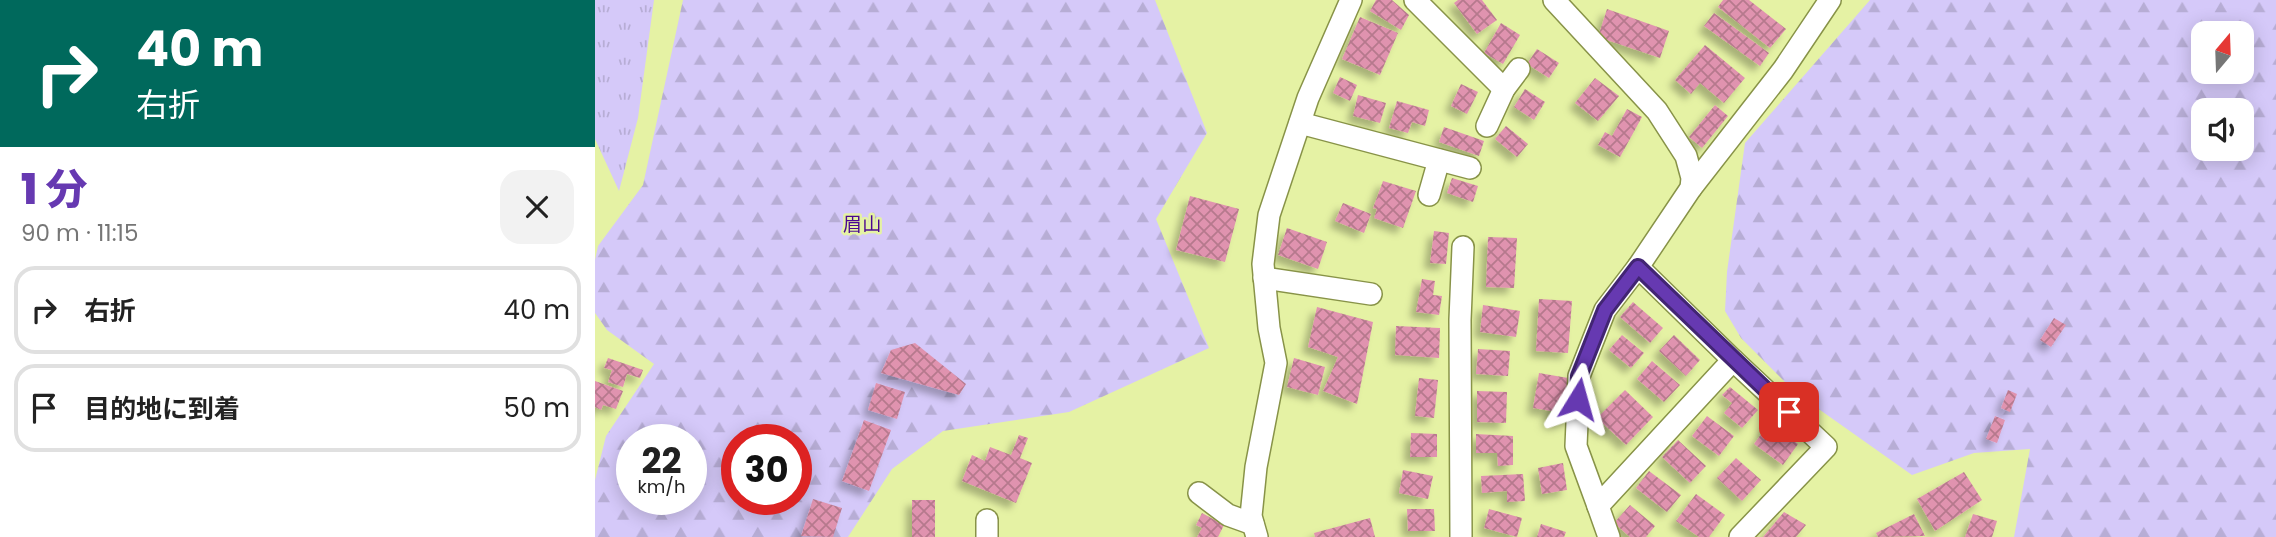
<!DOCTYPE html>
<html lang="ja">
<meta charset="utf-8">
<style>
body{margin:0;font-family:Poppins,"Noto Sans JP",sans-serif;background:#f2f2f2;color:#222;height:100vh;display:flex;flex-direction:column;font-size:26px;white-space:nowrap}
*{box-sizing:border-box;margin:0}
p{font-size:23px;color:#767676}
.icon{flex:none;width:38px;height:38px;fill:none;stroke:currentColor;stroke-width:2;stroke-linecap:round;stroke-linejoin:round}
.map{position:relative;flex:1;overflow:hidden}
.side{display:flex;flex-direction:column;background:#fff;width:595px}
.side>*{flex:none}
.guide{background:#00695c;color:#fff;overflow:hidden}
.needle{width:46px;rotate:19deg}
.controls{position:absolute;left:1596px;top:21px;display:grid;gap:14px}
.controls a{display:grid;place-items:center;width:63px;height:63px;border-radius:14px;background:#fff;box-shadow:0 4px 18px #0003;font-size:35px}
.speed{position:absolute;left:21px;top:424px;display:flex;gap:14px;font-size:35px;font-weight:700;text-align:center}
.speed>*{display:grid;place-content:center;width:91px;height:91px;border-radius:50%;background:#fff;box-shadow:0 4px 18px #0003;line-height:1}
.speed small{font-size:18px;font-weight:400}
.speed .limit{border:10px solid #d22;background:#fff;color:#111}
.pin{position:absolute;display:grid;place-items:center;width:60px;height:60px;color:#fff;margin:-30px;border-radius:14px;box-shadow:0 4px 10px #0006}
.me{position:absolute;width:77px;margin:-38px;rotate:8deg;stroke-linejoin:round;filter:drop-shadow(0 0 5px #0008)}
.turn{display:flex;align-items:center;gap:24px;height:147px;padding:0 21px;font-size:32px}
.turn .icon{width:91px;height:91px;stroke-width:2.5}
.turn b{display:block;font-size:49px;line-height:60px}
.round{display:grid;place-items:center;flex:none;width:74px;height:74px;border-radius:21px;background:#f2f2f2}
.summary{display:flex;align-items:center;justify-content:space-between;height:119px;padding:0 21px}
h1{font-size:42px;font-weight:800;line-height:52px;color:#6639b1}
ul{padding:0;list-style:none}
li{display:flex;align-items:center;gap:21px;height:88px;margin:0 14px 10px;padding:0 7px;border:4px solid #e0e0e0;border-radius:21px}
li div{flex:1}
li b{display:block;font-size:26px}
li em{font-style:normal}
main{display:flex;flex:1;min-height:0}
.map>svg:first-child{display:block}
</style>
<main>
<section class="side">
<div class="guide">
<div class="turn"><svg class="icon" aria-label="right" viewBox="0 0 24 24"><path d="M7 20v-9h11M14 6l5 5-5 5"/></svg><div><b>40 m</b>右折</div></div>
</div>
<div class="summary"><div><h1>1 分</h1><p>90 m · 11:15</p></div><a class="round"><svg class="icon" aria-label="close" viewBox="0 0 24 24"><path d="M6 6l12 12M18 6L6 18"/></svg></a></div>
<ul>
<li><svg class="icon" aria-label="right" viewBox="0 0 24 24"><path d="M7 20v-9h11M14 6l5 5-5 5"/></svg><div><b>右折</b></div><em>40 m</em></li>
<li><svg class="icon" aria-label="arrive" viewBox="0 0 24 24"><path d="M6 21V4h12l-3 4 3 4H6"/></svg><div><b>目的地に到着</b></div><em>50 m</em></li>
</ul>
</section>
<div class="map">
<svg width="1681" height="537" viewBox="0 0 1681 537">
<defs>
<pattern id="forest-firs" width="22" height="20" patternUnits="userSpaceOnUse" patternTransform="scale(1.75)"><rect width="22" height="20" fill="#d5c9f9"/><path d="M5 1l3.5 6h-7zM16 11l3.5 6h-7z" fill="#b7add5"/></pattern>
<pattern id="park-tufts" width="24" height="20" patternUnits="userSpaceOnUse" patternTransform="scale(1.75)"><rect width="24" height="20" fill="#d5c9f9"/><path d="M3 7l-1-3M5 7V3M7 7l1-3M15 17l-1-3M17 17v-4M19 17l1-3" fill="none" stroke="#b7add5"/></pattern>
<pattern id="building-cross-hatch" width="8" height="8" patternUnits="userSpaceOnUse" patternTransform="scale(1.75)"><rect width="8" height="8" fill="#e093af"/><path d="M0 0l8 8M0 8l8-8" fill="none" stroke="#b6798d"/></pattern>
<filter id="shadow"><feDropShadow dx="-6" dy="6" stdDeviation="3.5" flood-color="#0004"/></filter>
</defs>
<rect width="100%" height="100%" fill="#e5f2a4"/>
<g fill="url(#forest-firs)" fill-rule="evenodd">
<path d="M88 0H560L612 133 561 219 614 348 474 412 348 431 297 469 253 537H0V480L11 436 59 364 12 330 0 313V260L3 246 48 185ZM37 439H96V499H37ZM142 439H201V499H142Z"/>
<path d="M1275 0H1681V537H1419L1435 449 1379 453 1317 475 1201 393 1146 338 1130 311 1132 272 1150 143ZM1608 33H1647V72H1608ZM1608 110H1647V149H1608Z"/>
</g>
<polygon fill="url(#park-tufts)" points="0,0 59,0 43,118 24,191 0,139"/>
<g fill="url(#building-cross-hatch)" filter="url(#shadow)">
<polygon points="781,0 797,0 814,15 806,30 775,11"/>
<polygon points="863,0 887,0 902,20 882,34 859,3"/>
<polygon points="1128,0 1154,0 1191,29 1175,48 1123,7"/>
<polygon points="1012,9 1074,31 1065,58 1003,37"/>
<polygon points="1119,13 1174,53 1165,66 1109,26"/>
<polygon points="765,17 803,33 785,75 747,59"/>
<polygon points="906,23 925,35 908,64 889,53"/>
<polygon points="1110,45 1150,78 1129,103 1105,83 1096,94 1080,80"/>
<polygon points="942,49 964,63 954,78 932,64"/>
<polygon points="745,77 762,85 755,101 738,93"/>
<polygon points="1000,78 1024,96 1003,121 980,103"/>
<polygon points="866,84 883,92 872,114 856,106"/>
<polygon points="930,89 950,102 939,120 919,107"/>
<polygon points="763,95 791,103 785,123 758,116"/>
<polygon points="802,101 834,110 830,126 817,122 813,133 794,128"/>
<polygon points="1120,105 1133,116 1107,148 1094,137"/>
<polygon points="1032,109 1047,117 1025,157 1003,145 1010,132 1017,136"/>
<polygon points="911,126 933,144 922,157 900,139"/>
<polygon points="849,127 889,141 884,156 844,142"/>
<polygon points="857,178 883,186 878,202 852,193"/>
<polygon points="788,181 821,191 808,228 779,218 782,209 778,208"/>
<polygon points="595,196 644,209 630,262 581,250"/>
<polygon points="748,203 776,214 769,233 740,221"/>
<polygon points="692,228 732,242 723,269 683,255"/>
<polygon points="839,231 854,233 851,264 835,263"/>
<polygon points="893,237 922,238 919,288 891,287"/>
<polygon points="827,279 840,281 838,295 847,296 844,315 821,312"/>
<polygon points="944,299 977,301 973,353 941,351"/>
<polygon points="1038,302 1068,328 1055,343 1025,317"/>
<polygon points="888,305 925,311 921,337 885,332"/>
<polygon points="722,307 778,322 762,404 728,391 743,357 713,347"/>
<polygon points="1459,318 1471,325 1456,347 1445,340"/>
<polygon points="801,326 845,328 844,358 800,355"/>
<polygon points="1027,335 1049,353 1036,368 1014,350"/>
<polygon points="1079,335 1105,360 1091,376 1064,351"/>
<polygon points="320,343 371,384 364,395 286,373 296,350"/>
<polygon points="883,349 915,351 913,376 881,374"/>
<polygon points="13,358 48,370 45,378 32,374 28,387 13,382 17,370 9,368"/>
<polygon points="699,358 730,367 723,395 692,387"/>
<polygon points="1057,361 1085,385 1069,402 1042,379"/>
<polygon points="944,373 973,378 968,413 938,408"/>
<polygon points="824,378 843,380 839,418 820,416"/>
<polygon points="0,381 28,391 21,409 8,405 6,410 0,407"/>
<polygon points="281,383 310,392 302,419 273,410"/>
<polygon points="1135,387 1163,410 1147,428 1129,413 1137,403 1127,395"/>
<polygon points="1030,390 1058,417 1031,445 1002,418"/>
<polygon points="1413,390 1422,394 1415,412 1406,408"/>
<polygon points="882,391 912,392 911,423 882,422"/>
<polygon points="1112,416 1139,436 1124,456 1097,436"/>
<polygon points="1400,416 1410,420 1402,443 1391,439"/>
<polygon points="269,420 296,430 274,491 247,481"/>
<polygon points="1174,423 1203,444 1188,465 1159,444"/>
<polygon points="816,433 842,434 842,457 815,457"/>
<polygon points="881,434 918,436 918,465 903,466 902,453 881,453"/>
<polygon points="424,435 433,438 425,458 437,463 421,503 367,481 377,455 390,461 395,447 416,455"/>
<polygon points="1083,440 1111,466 1095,483 1067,457"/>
<polygon points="1141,458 1166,480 1147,501 1122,478"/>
<polygon points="968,463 972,490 947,494 943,468"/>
<polygon points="808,470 838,476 833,499 804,493"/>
<polygon points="1054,471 1086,495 1072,512 1041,488"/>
<polygon points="1369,472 1387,500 1340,531 1322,499"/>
<polygon points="928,474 930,501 912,502 912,491 887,493 886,476"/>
<polygon points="1101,494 1130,515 1114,537 1104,537 1081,521"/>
<polygon points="218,499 247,508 238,537 206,536"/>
<rect x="317" y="500" width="23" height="37"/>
<polygon points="1035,505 1060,526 1051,537 1035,537 1019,523"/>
<polygon points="812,509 839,509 840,531 813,531"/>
<polygon points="894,509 927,518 922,537 889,528"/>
<polygon points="1189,512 1211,525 1201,537 1168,537"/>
<polygon points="607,513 629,525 623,537 602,537 607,528 601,525"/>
<polygon points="1319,514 1330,536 1283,537 1281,533"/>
<polygon points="1378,514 1402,521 1397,537 1370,537"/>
<polygon points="775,518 780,537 720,537 719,533"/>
<polygon points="946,524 971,532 969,537 942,537"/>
</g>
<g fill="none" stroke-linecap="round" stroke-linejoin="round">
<g stroke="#889348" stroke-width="24">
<g id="minor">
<polyline points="820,0 909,89"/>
<polyline points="959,0 1062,111 1091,156 1097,178 1096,188 1043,267"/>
<polyline points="705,123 875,168"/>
<polyline points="892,126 909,89 924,69"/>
<polyline points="1096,188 1188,70 1235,0"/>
<polyline points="834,195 844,160"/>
<polyline points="669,278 776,294"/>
<polyline points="604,493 633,515 658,524"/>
<polyline points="1003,506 981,446 984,376 1010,310 1043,267 1138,360"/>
<polyline points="392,520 392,537"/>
<polyline points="662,537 656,516 661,467 681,363 674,328 668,264 674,215 713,98 756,0"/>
<polyline points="866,537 865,320 868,247"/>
<polyline points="1014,537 1003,506 1138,360 1231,447 1145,537"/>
</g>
</g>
<use href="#minor" stroke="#fff" stroke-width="21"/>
</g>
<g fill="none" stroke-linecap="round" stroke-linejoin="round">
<g stroke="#422573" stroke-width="18">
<polyline id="route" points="983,399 984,376 1010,310 1043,267 1194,412"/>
</g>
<use href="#route" stroke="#6639b1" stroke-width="12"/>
</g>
<g text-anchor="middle" stroke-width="5" stroke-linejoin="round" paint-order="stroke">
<g font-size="19" fill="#4a0791" stroke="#e5f2a4">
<text x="267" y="231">眉山</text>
</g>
</g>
</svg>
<div class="controls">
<a><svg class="needle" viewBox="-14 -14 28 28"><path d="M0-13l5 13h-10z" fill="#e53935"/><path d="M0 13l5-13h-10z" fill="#767676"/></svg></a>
<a><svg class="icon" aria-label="sound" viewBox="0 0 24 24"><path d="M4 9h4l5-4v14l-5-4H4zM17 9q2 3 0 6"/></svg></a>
</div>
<div class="speed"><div>22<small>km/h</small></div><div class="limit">30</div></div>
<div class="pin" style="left:1194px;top:412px;background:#d93025"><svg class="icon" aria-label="arrive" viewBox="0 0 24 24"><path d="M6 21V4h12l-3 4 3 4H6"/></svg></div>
<svg class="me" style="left:983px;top:399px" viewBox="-20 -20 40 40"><path d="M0-17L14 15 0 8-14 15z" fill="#6639b1" stroke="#fff" stroke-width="4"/></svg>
</div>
</main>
